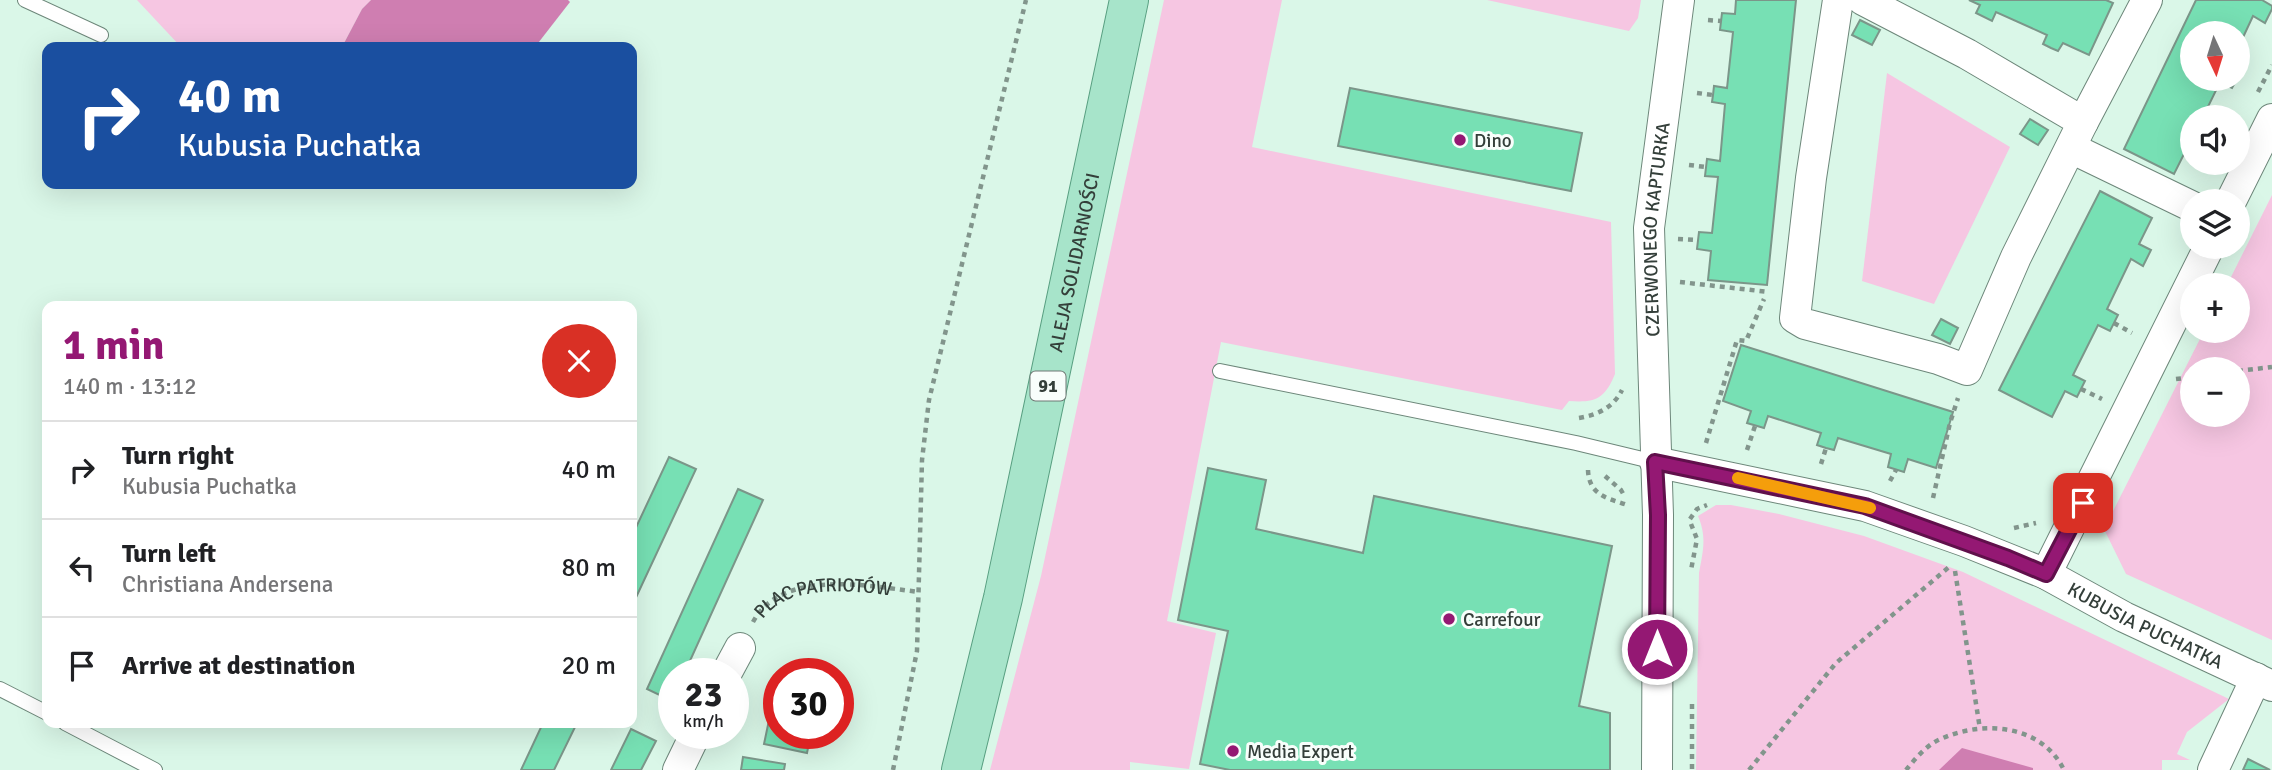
<!DOCTYPE html>
<meta charset="utf-8">
<style>
body{margin:0;font-family:Signika,sans-serif;background:#f6f6f6;color:#202124;height:100vh;display:flex;flex-direction:column;font-size:26px;white-space:nowrap}
*{box-sizing:border-box;margin:0}
p{font-size:23px;color:#757577}
.icon{flex:none;width:38px;height:38px;fill:none;stroke:currentColor;stroke-width:2;stroke-linecap:round;stroke-linejoin:round}
.map{position:relative;flex:1;overflow:hidden}
.sheet{position:absolute;left:42px;top:301px;width:595px;height:427px;display:flex;flex-direction:column;background:#fff;border-radius:14px;box-shadow:0 7px 28px #0002}
.sheet>*{flex:none}
.guide{position:absolute;left:42px;top:42px;width:595px;height:147px;border-radius:14px;box-shadow:0 7px 28px #0002;background:#1a4fa0;color:#fff;overflow:hidden}
.needle{width:46px;rotate:176deg}
.buttons{position:absolute;left:2180px;top:21px;display:grid;gap:14px}
.buttons a{display:grid;place-items:center;width:70px;height:70px;border-radius:50%;background:#fff;box-shadow:0 7px 28px #0002;font-size:35px}
.speed{position:absolute;left:658px;top:658px;display:flex;gap:14px;font-size:35px;font-weight:700;text-align:center}
.speed>*{display:grid;place-content:center;width:91px;height:91px;border-radius:50%;background:#fff;box-shadow:0 7px 28px #0002;line-height:1}
.speed small{font-size:18px;font-weight:400}
.speed .limit{border:10px solid #d22;background:#fff;color:#111}
.pin{position:absolute;display:grid;place-items:center;width:60px;height:60px;color:#fff;margin:-30px;border-radius:14px;box-shadow:0 4px 10px #0006}
.me{position:absolute;width:77px;margin:-38px;rotate:0deg;stroke-linejoin:round;filter:drop-shadow(0 0 5px #0008)}
.turn{display:flex;align-items:center;gap:24px;height:147px;padding:0 21px;font-size:32px}
.turn .icon{width:91px;height:91px;stroke-width:2.5}
.turn b{display:block;font-size:49px;line-height:60px}
.round{display:grid;place-items:center;flex:none;width:74px;height:74px;border-radius:37px;background:#f6f6f6}
.headline{display:flex;align-items:center;justify-content:space-between;height:119px;padding:0 21px}
h1{font-size:42px;font-weight:800;line-height:52px;color:#941873}
ul{padding:0;list-style:none}
li{display:flex;align-items:center;gap:21px;height:98px;padding:0 21px;border-top:2px solid #e0e0e0}
li div{flex:1}
li b{display:block;font-size:26px}
li em{font-style:normal}
.map>svg:first-child{display:block}
</style>
<div class="map">
<svg width="2272" height="770" viewBox="0 0 2272 770">
<rect width="100%" height="100%" fill="#daf7e8"/>
<g fill="#f6c6e2" fill-rule="evenodd">
<polygon points="137,0 371,0 362,9 342,47 181,47"/>
<path d="M1164 0H1282L1252 147 1611 222 1615 374C1605 399 1595 403 1569 401L1562 410 1221 342 1167 621 1216 633 1189 769 1130 762V770H990L1041 576Z"/>
<polygon points="1487,0 1641,0 1638,18 1629,31"/>
<polygon points="1887,73 2010,147 1934,304 1862,281"/>
<path d="M2272 195V640L2126 574 2104 529 2204 331H2238V285H2227ZM2238 369V415H2193V369Z"/>
<path d="M1716 505H1731L1779 514 1864 536 1963 572 2229 699 2187 732 2177 754 2190 760H2162V770H1696L1699 573C1703 551 1707 537 1698 516Z"/>
</g>
<g fill="#cf7eb1">
<polygon points="371,0 568,0 570,2 535,47 342,47 362,9"/>
<polygon points="1962,748 2033,768 2033,770 1939,770"/>
</g>
<g fill="#77e0b4" stroke="#7b9689" stroke-width="2">
<polygon points="1736,0 1796,0 1767,285 1708,280 1711,251 1697,249 1699,232 1712,233 1718,177 1705,176 1707,159 1720,161 1725,104 1712,102 1713,95 1714,86 1727,88 1733,32 1720,30 1722,13 1735,14"/>
<polygon points="1969,0 2106,0 2113,3 2089,55 2063,43 2058,51 2051,48 2043,44 2047,35 1996,12 1992,21 1976,13 1980,5"/>
<polygon points="2196,0 2262,0 2272,6 2272,9 2265,23 2253,16 2238,48 2238,33 2193,33 2193,79 2237,79 2232,88 2220,82 2203,117 2193,117 2193,151 2187,148 2174,174 2124,149"/>
<polygon points="1860,20 1880,30 1872,45 1852,35"/>
<polygon points="1350,88 1582,133 1571,191 1338,146"/>
<polygon points="2030,119 2048,130 2038,145 2020,134"/>
<polygon points="2100,191 2152,218 2139,244 2151,250 2143,266 2131,259 2107,309 2118,315 2110,331 2098,325 2073,375 2085,381 2077,397 2065,391 2052,417 1999,390"/>
<polygon points="1941,319 1958,328 1950,344 1932,335"/>
<polygon points="1741,345 1953,412 1936,468 1908,459 1904,472 1888,467 1891,454 1838,438 1834,450 1826,448 1817,445 1821,433 1768,416 1764,428 1747,423 1751,411 1723,401"/>
<polygon points="669,457 696,469 632,606 632,536"/>
<polygon points="1208,468 1266,480 1256,529 1363,553 1374,496 1612,546 1579,706 1610,713 1610,770 1230,770 1200,764 1228,631 1178,620"/>
<polygon points="738,489 763,500 684,674 674,674 672,701 647,689"/>
<polygon points="773,701 779,702 779,733 811,733 807,753 764,744"/>
<polygon points="543,723 577,723 554,770 521,770"/>
<polygon points="631,729 656,741 641,770 611,770"/>
<polygon points="743,757 785,764 784,770 741,770"/>
<polygon points="2248,759 2270,770 2243,770"/>
</g>
<g fill="none" stroke-linecap="round" stroke-linejoin="round">
<g stroke="#6d877a" stroke-width="16">
<g id="lane">
<polyline points="25,0 101,35"/>
<polyline points="1220,371 1576,443 1655,462"/>
<polyline points="0,689 47,713"/>
<polyline points="65,723 155,770"/>
</g>
</g>
<g stroke="#6d877a" stroke-width="32">
<g id="street">
<polyline points="1838,0 1811,178 1795,318 1805,324 1938,359 1967,370 2016,257 2083,122 1967,54 1863,0"/>
<polyline points="2083,122 2147,0"/>
<polyline points="2071,148 2193,207"/>
<polyline points="2231,201 2272,119"/>
<path id="s2" d="M1655 462 1865 506 1964 541 2046 574 2124 617 2272 686"/>
<polyline points="2046,574 2209,247"/>
<polyline points="726,674 740,648"/>
<polyline points="678,770 696,733"/>
<path id="s3" d="M1657 770 1658 515 1649 228 1679 0"/>
<polyline points="2213,770 2256,678"/>
</g>
</g>
<g stroke="#589f81" stroke-width="40">
<g id="primary">
<path id="s4" d="M961 770 1003 598 1129 0"/>
</g>
</g>
<g stroke="#82958c" stroke-width="4.5" stroke-dasharray="5 5" stroke-linecap="butt">
<polyline points="1708,20 1721,21"/>
<polyline points="2258,92 2272,65"/>
<polyline points="1697,93 1713,95"/>
<polyline points="1689,165 1706,167"/>
<polyline points="1678,239 1698,240"/>
<polyline points="1680,282 1769,292"/>
<polyline points="2114,323 2132,333"/>
<polyline points="2238,371 2272,367"/>
<polyline points="2176,379 2193,377"/>
<polyline points="2081,389 2102,399"/>
<path d="M1579 418C1597 415 1613 408 1622 390"/>
<polyline points="1706,443 1737,340 1746,341 1764,299"/>
<polyline points="1747,450 1755,426"/>
<polyline points="1821,464 1826,448"/>
<path d="M1588 470C1589 496 1608 498 1627 505"/>
<polyline points="1605,476 1621,490 1625,497"/>
<polyline points="1890,481 1896,470"/>
<polyline points="1933,498 1950,423 1958,398"/>
<polyline points="1690,519 1697,509 1707,505"/>
<polyline points="1691,524 1697,539 1691,570"/>
<polyline points="2014,528 2036,523"/>
<polyline points="1955,571 1980,729"/>
<path id="s1" d="M753 622C782 568 869 586 919 592"/>
<polyline points="1692,704 1692,770"/>
<polyline points="893,770 917,651 922,460 929,400 1026,0"/>
<polyline points="1749,770 1836,663 1949,567"/>
<path d="M1906 770C1916 758 1927 744 1943 738 1985 720 2042 725 2064 770"/>
</g>
<use href="#lane" stroke="#fff" stroke-width="14"/>
<use href="#street" stroke="#fff" stroke-width="30"/>
<use href="#primary" stroke="#a7e4ca" stroke-width="38"/>
</g>
<g fill="none" stroke-linecap="round" stroke-linejoin="round">
<g stroke="#60104b" stroke-width="18">
<polyline id="route" points="1657,649 1658,515 1655,462 1865,506 2008,558 2046,574 2083,503"/>
</g>
<use href="#route" stroke="#941873" stroke-width="12"/>
<polyline stroke="#f59e0b" stroke-width="12" points="1738,478 1870,508"/>
</g>
<g fill="#941873" stroke="#f8fefb" stroke-width="2.5">
<circle cx="1460" cy="140" r="7"/>
<circle cx="1449" cy="619" r="7"/>
<circle cx="1233" cy="751" r="7"/>
</g>
<g text-anchor="middle" stroke-width="6" stroke-linejoin="round" paint-order="stroke">
<rect fill="#f8fefb" stroke="#6f7874" stroke-width="2" x="1030.5" y="371.5" width="35" height="29" rx="5"/>
<g font-size="18" font-weight="bold" fill="#343f3a">
<text x="1048" y="392">91</text>
</g>
<g font-size="19" fill="#343f3a" stroke="#f8fefb" text-anchor="start">
<text x="1474" y="147">Dino</text>
<text x="1463" y="626">Carrefour</text>
<text x="1247" y="758">Media Expert</text>
</g>
<g font-size="19" fill="#343f3a" stroke="#f8fefb">
<text dy="7" stroke="none"><textPath href="#s3" startOffset="541">CZERWONEGO KAPTURKA</textPath></text>
<text dy="7" stroke="none"><textPath href="#s4" startOffset="520">ALEJA SOLIDARNOŚCI</textPath></text>
<text dy="7" stroke="none"><textPath href="#s1" startOffset="80">PLAC PATRIOTÓW</textPath></text>
<text dy="7" stroke="none"><textPath href="#s2" startOffset="520">KUBUSIA PUCHATKA</textPath></text>
</g>
</g>
</svg>
<div class="buttons">
<a><svg class="needle" viewBox="-14 -14 28 28"><path d="M0-13l5 13h-10z" fill="#e53935"/><path d="M0 13l5-13h-10z" fill="#757577"/></svg></a>
<a><svg class="icon" aria-label="sound" viewBox="0 0 24 24"><path d="M4 9h4l5-4v14l-5-4H4zM17 9q2 3 0 6"/></svg></a>
<a><svg class="icon" aria-label="layers" viewBox="0 0 24 24"><path d="M12 4l9 5-9 5-9-5zM3 14l9 5 9-5"/></svg></a>
<a>+</a>
<a>−</a>
</div>
<div class="speed"><div>23<small>km/h</small></div><div class="limit">30</div></div>
<div class="pin" style="left:2083px;top:503px;background:#d93025"><svg class="icon" aria-label="arrive" viewBox="0 0 24 24"><path d="M6 21V4h12l-3 4 3 4H6"/></svg></div>
<svg class="me" style="left:1657px;top:649px" viewBox="-20 -20 40 40"><circle r="17" fill="#941873" stroke="#fff" stroke-width="3"/><path d="M0-11L8 9 0 5-8 9z" fill="#fff"/></svg>
<div class="guide">
<div class="turn"><svg class="icon" aria-label="right" viewBox="0 0 24 24"><path d="M7 20v-9h11M14 6l5 5-5 5"/></svg><div><b>40 m</b>Kubusia Puchatka</div></div>
</div>
<section class="sheet">
<div class="headline"><div><h1>1 min</h1><p>140 m · 13:12</p></div><a class="round" style="background:#d93025;color:#fff"><svg class="icon" aria-label="close" viewBox="0 0 24 24"><path d="M6 6l12 12M18 6L6 18"/></svg></a></div>
<ul>
<li><svg class="icon" aria-label="right" viewBox="0 0 24 24"><path d="M7 20v-9h11M14 6l5 5-5 5"/></svg><div><b>Turn right</b><p>Kubusia Puchatka</p></div><em>40 m</em></li>
<li><svg class="icon" aria-label="left" viewBox="0 0 24 24"><path d="M17 20v-9H6M10 6l-5 5 5 5"/></svg><div><b>Turn left</b><p>Christiana Andersena</p></div><em>80 m</em></li>
<li><svg class="icon" aria-label="arrive" viewBox="0 0 24 24"><path d="M6 21V4h12l-3 4 3 4H6"/></svg><div><b>Arrive at destination</b></div><em>20 m</em></li>
</ul>
</section>
</div>
